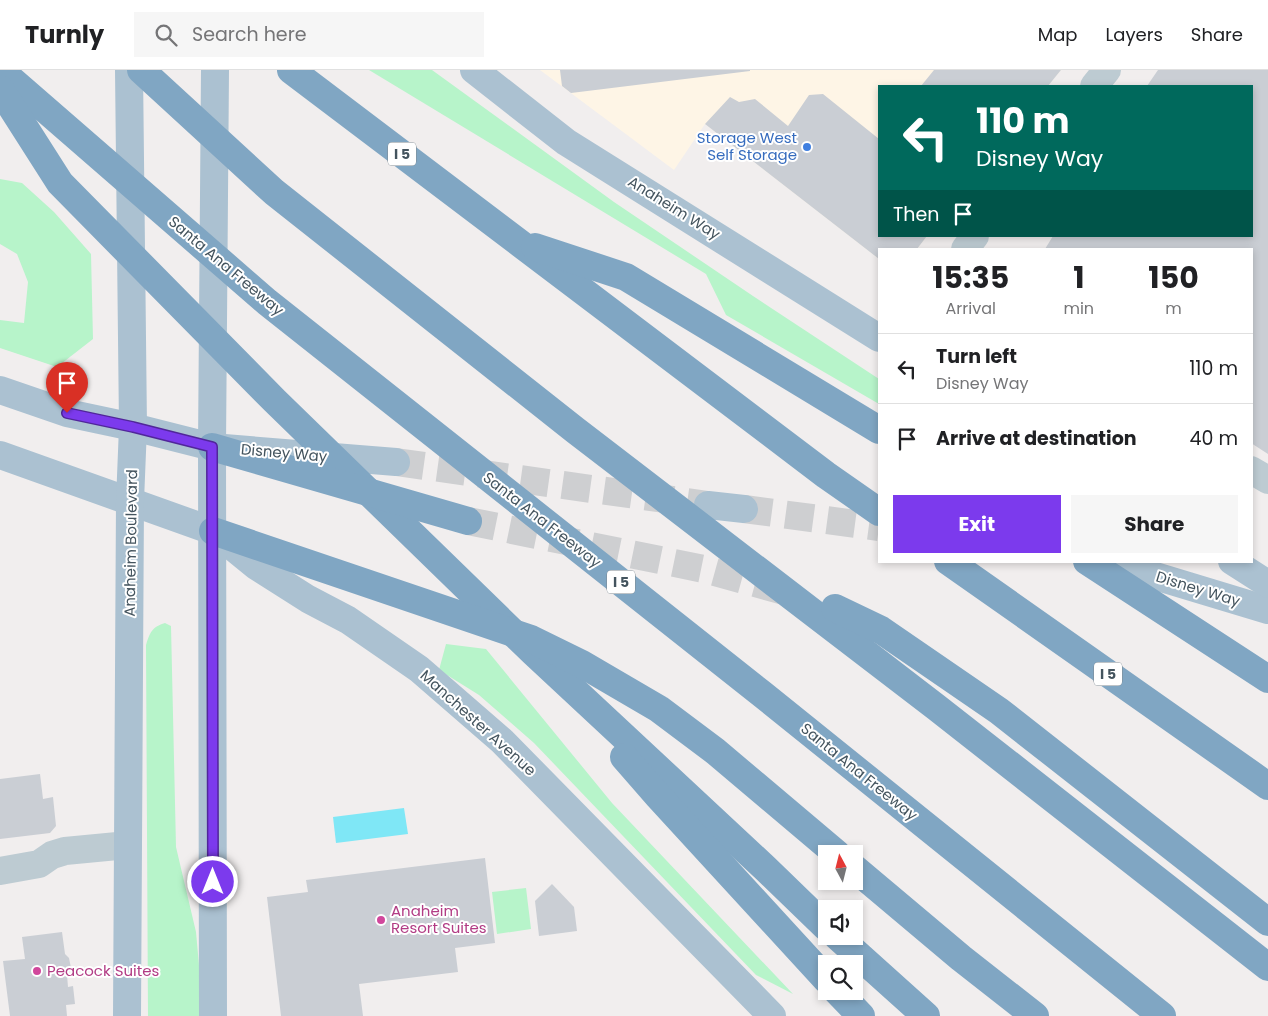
<!DOCTYPE html>
<style>
body{margin:0;font-family:Poppins,sans-serif;background:#f6f6f6;color:#202124;height:100vh;display:flex;flex-direction:column;font-size:19px;white-space:nowrap}
*{box-sizing:border-box;margin:0}
p{font-size:16px;color:#757577}
.icon{flex:none;width:28px;height:28px;fill:none;stroke:currentColor;stroke-width:2;stroke-linecap:round;stroke-linejoin:round}
.map{position:relative;flex:1;overflow:hidden}
.drawer{position:absolute;left:878px;top:178px;width:375px;height:315px;display:flex;flex-direction:column;background:#fff;border-radius:0px;box-shadow:0 2px 8px #0003}
.drawer>*{flex:none}
.hud{position:absolute;left:878px;top:15px;width:375px;height:152px;border-radius:0px;box-shadow:0 2px 8px #0003;background:#00695c;color:#fff;overflow:hidden}
.needle{width:32px;rotate:353deg}
.tools{position:absolute;left:818px;top:775px;display:grid;gap:10px}
.tools a{display:grid;place-items:center;width:45px;height:45px;border-radius:0px;background:#fff;box-shadow:0 2px 8px #0003;font-size:25px}
.pin{position:absolute;display:grid;place-items:center;width:42px;height:42px;color:#fff;margin:-51px -21px;border-radius:50% 50% 50% 0;rotate:-45deg;box-shadow:0 0 5px #0007}
.pin .icon{rotate:45deg}
.me{position:absolute;width:55px;margin:-28px;rotate:0deg;stroke-linejoin:round;filter:drop-shadow(0 0 4px #0008)}
.turn{display:flex;align-items:center;gap:18px;height:105px;padding:0 15px;font-size:22px}
.turn .icon{width:65px;height:65px;stroke-width:2.5}
.turn b{display:block;font-size:35px;line-height:42px}
.then{display:flex;align-items:center;height:48px;padding:0 15px;background:#0003;gap:10px;font-size:19px}
.eta{display:flex;justify-content:space-evenly;align-items:center;height:85px;text-align:center}
.eta b{font-size:30px;font-weight:700;line-height:35px}
.action{display:flex;gap:10px;margin-top:auto;padding:10px 15px}
.action a{flex:1;height:58px;border-radius:0px;background:#7c3aed;color:#fff;font-size:20px;font-weight:700;line-height:58px;text-align:center}
.action a+a{background:#f6f6f6;color:#202124}
ul{padding:0;list-style:none}
li{display:flex;align-items:center;gap:15px;height:70px;padding:0 15px;border-top:1px solid #e0e0e0}
li div{flex:1}
li b{display:block;font-size:19px}
li em{font-style:normal}
header{display:flex;align-items:center;gap:30px;box-sizing:border-box;height:70px;padding:0 25px;background:#fff;border-bottom:1px solid #e0e0e0}
header strong{font-size:24px}
nav{display:flex;gap:28px;margin-inline-start:auto;font-size:18px}
.search{width:350px;height:45px;background:#f6f6f6;display:flex;align-items:center;gap:12px;box-sizing:border-box;padding:0 18px;border-radius:0px;color:#757577;font-size:19px}
.map>svg:first-child{display:block}
</style>
<header>
<strong>Turnly</strong>
<div class="search"><svg class="icon" aria-label="search" viewBox="0 0 24 24"><circle cx="10" cy="10" r="6"/><path d="M15 15l6 6"/></svg>Search here</div>
<nav><a>Map</a><a>Layers</a><a>Share</a></nav>
</header>
<div class="map">
<svg width="1268" height="946" viewBox="0 0 1268 946">
<rect width="100%" height="100%" fill="#f1eeee"/>
<polygon fill="#fef5e6" points="540,0 1061,0 1048,16 879,16 879,166 927,166 917,179 879,179 879,189 705,54 674,100"/>
<g fill="#b7f4ca">
<polygon points="369,0 432,0 614,132 753,226 879,309 879,334 726,245 706,204"/>
<polygon points="0,109 22,113 54,142 91,184 93,269 57,297 0,278 0,250 24,253 28,212 17,184 0,174"/>
<path d="M165 553 171 556 176 777 196 862 199 895V946H148L146 575C150 562 152 557 165 553Z"/>
<polygon points="446,574 486,579 612,733 793,924 756,905 534,673 479,625 439,600"/>
<polygon points="526,818 531,859 497,864 492,822"/>
</g>
<polygon fill="#7fe7f6" points="404,738 408,764 336,773 333,747"/>
<g fill="#caced4">
<polygon points="560,0 750,0 750,1 571,23 562,16"/>
<polygon points="934,0 1061,0 1048,16 921,16"/>
<polygon points="1158,0 1268,0 1268,384 1251,373 1251,179 1045,179 1053,166 1251,166 1251,16 1147,16"/>
<polygon points="823,24 879,69 879,166 927,166 917,179 879,179 879,189 705,54 730,27 739,32 755,29 788,56 809,25"/>
<polygon points="40,704 43,729 53,727 56,756 50,763 0,769 0,709"/>
<polygon points="485,788 495,873 455,878 458,902 359,914 363,946 281,946 267,827 308,822 306,810"/>
<polygon points="552,814 574,837 577,861 539,866 535,831"/>
<polygon points="62,862 65,884 69,888 71,898 67,905 68,917 73,916 75,934 66,935 67,946 10,946 3,891 25,889 22,867"/>
</g>
<g fill="none" stroke-linecap="round" stroke-linejoin="round">
<g stroke="#cecfd1" stroke-width="28" stroke-dasharray="28 14" stroke-linecap="butt">
<polyline points="396,392 708,435"/>
<polyline points="744,439 879,457"/>
</g>
<polyline stroke="#cecfd1" stroke-width="28" stroke-dasharray="28 14" stroke-linecap="butt" points="468,451 704,499 784,521"/>
<g stroke="#bdcbd2" stroke-width="28">
<polyline points="1094,16 1107,0"/>
<polyline points="965,179 975,166"/>
<polyline points="1251,400 1268,410"/>
<polyline points="0,801 39,794 52,785 65,781 128,775"/>
</g>
<g stroke="#abc1d1" stroke-width="28">
<polyline points="474,0 566,72 879,268"/>
<polyline points="0,320 67,343 133,357 212,377 396,392"/>
<polyline points="0,385 213,461 256,496 308,529 348,550 419,599 502,671 772,946"/>
<polyline points="708,435 744,439"/>
<polyline points="1099,491 1122,496 1268,540"/>
<polyline points="1232,491 1268,514"/>
<polyline points="127,946 130,431 133,357 129,0"/>
<polyline points="213,946 212,377 215,0"/>
</g>
<g stroke="#80a6c3" stroke-width="28">
<polyline points="0,0 267,232 762,624 1162,946"/>
<polyline points="141,0 274,122 575,360 936,637 1268,897"/>
<polyline points="291,0 826,405 879,442"/>
<polyline points="0,19 60,113 275,331 533,582 765,798 826,857"/>
<polyline points="535,177 626,207 879,360"/>
<polyline points="212,377 468,451"/>
<polyline points="213,461 531,569 582,594 659,639 715,681 837,784"/>
<polyline points="948,491 1268,716"/>
<polyline points="1087,491 1268,609"/>
<polyline points="835,538 881,560 999,641 1268,852"/>
<polyline points="624,687 658,726 826,909"/>
<polyline points="854,798 961,888 1035,946"/>
<polyline points="837,866 926,946"/>
<polyline points="837,921 861,946"/>
</g>
</g>
<g fill="none" stroke-linecap="round" stroke-linejoin="round">
<g stroke="#51269a" stroke-width="12">
<polyline id="route" points="67,343 133,357 212,377 213,812"/>
</g>
<use href="#route" stroke="#7c3aed" stroke-width="9"/>
</g>
<circle fill="#3f7fe0" stroke="#fff" stroke-width="2" cx="807" cy="77" r="5"/>
<g fill="#d1479c" stroke="#fff" stroke-width="2">
<circle cx="381" cy="850" r="5"/>
<circle cx="37" cy="901" r="5"/>
</g>
<g text-anchor="middle" stroke-width="4" stroke-linejoin="round" paint-order="stroke">
<g fill="#fff" stroke="#7c878e" stroke-width="1">
<rect x="388" y="72.5" width="28" height="23" rx="4"/>
<rect x="607" y="500.5" width="28" height="23" rx="4"/>
<rect x="1094" y="592.5" width="28" height="23" rx="4"/>
</g>
<g font-size="14" font-weight="bold" fill="#44545e">
<text x="402" y="89">I 5</text>
<text x="621" y="517">I 5</text>
<text x="1108" y="609">I 5</text>
</g>
<g font-size="15" fill="#366cbe" stroke="#fff" text-anchor="end">
<text x="797" y="73">Storage West<tspan x="797" dy="17">Self Storage</tspan></text>
</g>
<g font-size="15" fill="#44545e" stroke="#fff">
<text transform="translate(674 138) rotate(32)" y="5">Anaheim Way</text>
<text transform="translate(226 196) rotate(40)" y="5">Santa Ana Freeway</text>
<text transform="translate(284 383) rotate(5)" y="5">Disney Way</text>
<text transform="translate(542 450) rotate(38)" y="5">Santa Ana Freeway</text>
<text transform="translate(131 473) rotate(-89)" y="5">Anaheim Boulevard</text>
<text transform="translate(1198 519) rotate(17)" y="5">Disney Way</text>
<text transform="translate(478 653) rotate(42)" y="5">Manchester Avenue</text>
<text transform="translate(859 702) rotate(39)" y="5">Santa Ana Freeway</text>
</g>
<g font-size="15" fill="#b23c85" stroke="#fff" text-anchor="start">
<text x="391" y="846">Anaheim<tspan x="391" dy="17">Resort Suites</tspan></text>
<text x="47" y="906">Peacock Suites</text>
</g>
</g>
</svg>
<div class="tools">
<a><svg class="needle" viewBox="-14 -14 28 28"><path d="M0-13l5 13h-10z" fill="#e53935"/><path d="M0 13l5-13h-10z" fill="#757577"/></svg></a>
<a><svg class="icon" aria-label="sound" viewBox="0 0 24 24"><path d="M4 9h4l5-4v14l-5-4H4zM17 9q2 3 0 6"/></svg></a>
<a><svg class="icon" aria-label="search" viewBox="0 0 24 24"><circle cx="10" cy="10" r="6"/><path d="M15 15l6 6"/></svg></a>
</div>
<div class="pin" style="left:67px;top:343px;background:#d93025"><svg class="icon" aria-label="arrive" viewBox="0 0 24 24"><path d="M6 21V4h12l-3 4 3 4H6"/></svg></div>
<svg class="me" style="left:213px;top:812px" viewBox="-20 -20 40 40"><circle r="17" fill="#7c3aed" stroke="#fff" stroke-width="3"/><path d="M0-11L8 9 0 5-8 9z" fill="#fff"/></svg>
<div class="hud">
<div class="turn"><svg class="icon" aria-label="left" viewBox="0 0 24 24"><path d="M17 20v-9H6M10 6l-5 5 5 5"/></svg><div><b>110 m</b>Disney Way</div></div>
<div class="then">Then<svg class="icon" aria-label="arrive" viewBox="0 0 24 24"><path d="M6 21V4h12l-3 4 3 4H6"/></svg></div>
</div>
<section class="drawer">
<div class="eta">
<div><b>15:35</b><p>Arrival</p></div>
<div><b>1</b><p>min</p></div>
<div><b>150</b><p>m</p></div>
</div>
<ul>
<li><svg class="icon" aria-label="left" viewBox="0 0 24 24"><path d="M17 20v-9H6M10 6l-5 5 5 5"/></svg><div><b>Turn left</b><p>Disney Way</p></div><em>110 m</em></li>
<li><svg class="icon" aria-label="arrive" viewBox="0 0 24 24"><path d="M6 21V4h12l-3 4 3 4H6"/></svg><div><b>Arrive at destination</b></div><em>40 m</em></li>
</ul>
<div class="action"><a>Exit</a><a>Share</a></div>
</section>
</div>
